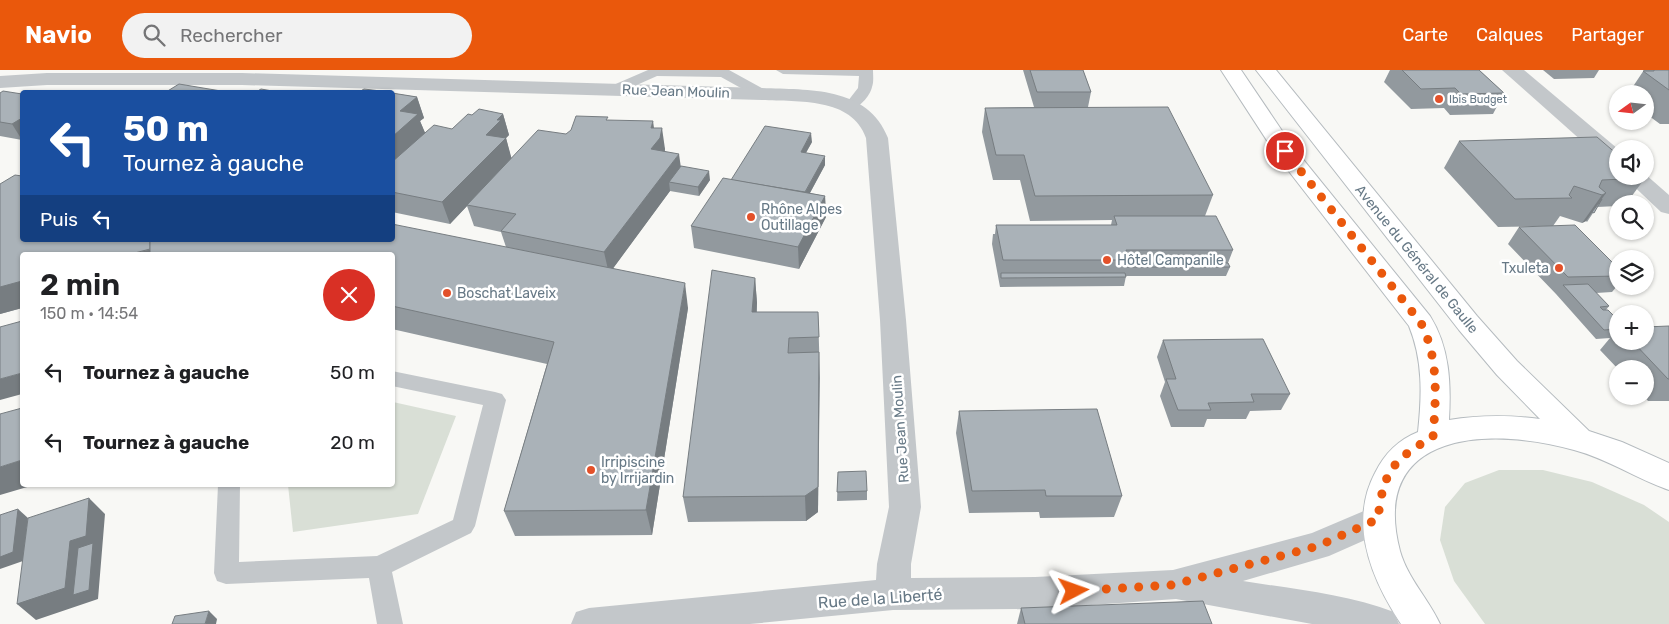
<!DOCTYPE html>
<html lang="fr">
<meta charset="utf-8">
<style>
body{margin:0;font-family:Rubik,sans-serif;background:#f2f2f2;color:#202124;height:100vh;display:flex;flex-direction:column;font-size:19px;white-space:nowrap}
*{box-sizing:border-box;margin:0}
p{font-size:16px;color:#757577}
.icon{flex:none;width:28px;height:28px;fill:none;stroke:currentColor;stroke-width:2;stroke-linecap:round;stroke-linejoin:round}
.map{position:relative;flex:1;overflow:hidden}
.panel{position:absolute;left:20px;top:182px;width:375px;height:235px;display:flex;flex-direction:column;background:#fff;border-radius:5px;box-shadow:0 1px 4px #0004}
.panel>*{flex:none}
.hud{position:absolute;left:20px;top:20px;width:375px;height:152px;border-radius:5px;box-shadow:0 1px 4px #0004;background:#1a4fa0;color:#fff;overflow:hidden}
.needle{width:32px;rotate:255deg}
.fabs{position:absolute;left:1609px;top:15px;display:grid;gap:10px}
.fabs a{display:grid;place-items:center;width:45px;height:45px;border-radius:50%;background:#fff;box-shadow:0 1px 4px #0004;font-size:25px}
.pin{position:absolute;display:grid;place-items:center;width:42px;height:42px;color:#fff;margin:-21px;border:2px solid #fff;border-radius:50%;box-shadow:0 1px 5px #0007}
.me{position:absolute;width:55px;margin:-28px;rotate:86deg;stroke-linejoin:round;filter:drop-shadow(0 0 4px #0008)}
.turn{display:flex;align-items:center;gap:18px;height:105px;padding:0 20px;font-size:22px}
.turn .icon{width:65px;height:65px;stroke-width:2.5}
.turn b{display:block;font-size:35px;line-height:42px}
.then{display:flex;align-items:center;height:48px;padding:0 20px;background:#0003;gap:10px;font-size:19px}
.round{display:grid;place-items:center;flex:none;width:52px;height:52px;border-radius:26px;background:#f2f2f2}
.head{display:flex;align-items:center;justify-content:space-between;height:85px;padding:0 20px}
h1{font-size:30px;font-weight:600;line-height:38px}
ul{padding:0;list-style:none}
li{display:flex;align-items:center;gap:15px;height:70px;padding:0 20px}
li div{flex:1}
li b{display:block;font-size:19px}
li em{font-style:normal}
header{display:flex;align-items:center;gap:30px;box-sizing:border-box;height:70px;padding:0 25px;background:#ea580c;color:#fff}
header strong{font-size:24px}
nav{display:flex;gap:28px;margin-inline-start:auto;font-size:18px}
.search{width:350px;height:45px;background:#f2f2f2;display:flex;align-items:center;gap:12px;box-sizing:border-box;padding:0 18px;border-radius:28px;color:#757577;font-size:19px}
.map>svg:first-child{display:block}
</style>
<header>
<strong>Navio</strong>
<div class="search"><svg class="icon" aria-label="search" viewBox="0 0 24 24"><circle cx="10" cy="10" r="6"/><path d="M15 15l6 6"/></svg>Rechercher</div>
<nav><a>Carte</a><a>Calques</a><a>Partager</a></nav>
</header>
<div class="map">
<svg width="1669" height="554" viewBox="0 0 1669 554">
<rect width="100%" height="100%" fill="#f8f8f5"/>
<g fill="#d9dfd6">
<polygon points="393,332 456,346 418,444 293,462 288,415 392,415"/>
<polygon points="1499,400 1543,400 1592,412 1644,435 1669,452 1669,554 1485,554 1454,511 1440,470 1445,437 1465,413"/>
</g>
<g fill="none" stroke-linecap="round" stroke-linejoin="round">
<g stroke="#b5bbbf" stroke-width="2">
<path id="secondary" d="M1221 0H1241L1293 77 1430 246C1450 278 1451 314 1449 350 1480 345 1508 345 1540 349L1497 305 1459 260 1256 0H1276L1477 246 1517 291 1589 361 1622 372 1669 393V420C1637 409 1608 389 1574 380 1493 357 1368 359 1400 481 1408 509 1428 528 1440 554H1401C1372 510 1348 454 1375 403 1385 383 1398 370 1418 362 1422 325 1423 290 1409 256L1277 86Z"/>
</g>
<g fill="#c3c7ca" fill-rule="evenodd">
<polygon points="648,0 729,0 767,21 769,24 767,27 757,27 721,7 657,6 621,22 611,22 609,19 611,16"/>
<path d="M776 0H873C873 5 874 12 872 17 870 27 856 42 846 39L844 36 858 18 859 6 783 4Z"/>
<polygon points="392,301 495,322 502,324 506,330 475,456 471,463 392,502 403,554 377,554 369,508 226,514 217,511 214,503 218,415 240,415 239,492 377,486 453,450 483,335 392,316"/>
</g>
<g fill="#c3c7ca" fill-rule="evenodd">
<polygon points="1502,0 1524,0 1618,79 1618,97 1610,96"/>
<path d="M47 3H242L762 18C808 20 868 16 888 68L906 250 921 437 911 494V508L1035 507 1173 500 1312 463 1378 435 1390 439 1394 449 1390 459 1329 486 1243 511C1293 519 1346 524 1394 542L1399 554H1312L1176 529 1035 539 893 540 750 554H571L576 542 589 538 876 510 877 494 889 437 880 250 866 68C852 27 798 32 762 30L242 15H47L0 18V6Z"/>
<polygon points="1645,104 1669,125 1669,144 1661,142 1623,106 1645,106"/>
</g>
<use href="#secondary" fill="#fff" fill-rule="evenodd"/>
</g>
<g fill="#92999e">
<polygon points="1023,0 1083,0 1091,22 1088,37 1213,125 1205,146 1233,180 1228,193 1230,197 1226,206 1126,206 1124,216 1000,217 992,174 993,164 995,164 996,155 1111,155 1112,150 1030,151 1020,110 993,110 982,62 985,38 1034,37"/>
<polygon points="1390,0 1479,0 1504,23 1493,44 1450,45 1444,38 1411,39 1384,12"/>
<polygon points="1543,0 1599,0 1594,8 1554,9"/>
<polygon points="1644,0 1669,0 1669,54 1660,54 1645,43 1645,24 1628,24"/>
<polygon points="0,23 22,24 22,70 0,66"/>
<polygon points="392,23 417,27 424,48 420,51 425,63 452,59 472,45 503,44 509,65 506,68 511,88 566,64 609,50 654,58 665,79 665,81 681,96 710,110 699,126 670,121 613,198 688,238 652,465 515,466 504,441 547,294 392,259 392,185 22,185 22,238 0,244 0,114 22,170 506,177 501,162 474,156 467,136 450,154 392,142"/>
<polygon points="1459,71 1645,108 1626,134 1618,134 1618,136 1597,137 1587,152 1586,151 1582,153 1560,146 1553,156 1498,157 1444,98"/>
<polygon points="812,72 806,83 825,95 810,123 825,126 826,147 799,199 694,178 691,156 731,110"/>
<polygon points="1519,157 1618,198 1618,215 1612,222 1596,223 1609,236 1606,240 1618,250 1618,271 1632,271 1669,256 1669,331 1648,331 1644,326 1645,326 1645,299 1618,299 1600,280 1610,268 1596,269 1556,224 1508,174"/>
<polygon points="755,208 757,233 757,242 818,242 820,308 818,442 806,451 688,452 683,427"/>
<polygon points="1163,270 1290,324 1281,340 1250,341 1246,349 1207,349 1204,357 1171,357 1160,326 1165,312 1157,287"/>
<polygon points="959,341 1122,426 1114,447 1040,448 1039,442 969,443 956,363"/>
<polygon points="838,402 867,421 867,430 837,431"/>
<polygon points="1021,538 1212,554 1017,554"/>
</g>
<g fill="#777d81">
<polygon points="417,27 424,48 420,51 426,65 392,96 392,67 400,41"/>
<polygon points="503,44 509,65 506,68 512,90 467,135 467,136 450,154 442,132 486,65 497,50"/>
<polygon points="22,48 22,70 12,54"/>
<polygon points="653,51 656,72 662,58 665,79 663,89 651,79 651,58"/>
<polygon points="811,63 812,72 801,91 801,82"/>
<polygon points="679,84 682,105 669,112 670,121 609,204 604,182"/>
<polygon points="825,86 825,95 799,143 799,134"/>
<polygon points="709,101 710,110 699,126 698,117"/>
<polygon points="1606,123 1586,151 1582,153 1602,125"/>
<polygon points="825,126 826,147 799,199 798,177"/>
<polygon points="153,179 167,185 127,185"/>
<polygon points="755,208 757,233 754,268 752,242"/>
<polygon points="22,211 22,238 0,244 0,217"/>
<polygon points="685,213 688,238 652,465 646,440"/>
<polygon points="819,282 818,442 806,451 805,426"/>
<polygon points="22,303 22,324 0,330 0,309"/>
<polygon points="22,390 22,415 34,415 0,425 0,397"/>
<polygon points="89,428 105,444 98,529 36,550 17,534 70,471"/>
<polygon points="18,439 28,448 23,491 0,499 0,487"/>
<polygon points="209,541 217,549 216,554 205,554"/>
</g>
<g fill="#aab2b8" stroke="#777d81">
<polygon points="1030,0 1083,0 1091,22 1037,22"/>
<polygon points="1402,0 1479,0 1504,23 1461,24 1455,18 1421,19"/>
<polygon points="1654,0 1669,0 1669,20 1643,1 1654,1"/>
<polygon points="179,14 227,22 166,22"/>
<polygon points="261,19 278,22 256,22"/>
<polygon points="364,19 389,22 359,22"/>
<polygon points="3,21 22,24 22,48 12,54 0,52 0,23"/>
<polygon points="392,23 417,27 400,41 418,44 392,67"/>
<polygon points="1168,37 1213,125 1035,126 1024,85 996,85 985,38"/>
<polygon points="479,39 503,44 497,50 501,50 486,65 506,68 442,132 392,122 392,92 434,55 452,59 468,44 472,45"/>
<polygon points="576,46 608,47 606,50 653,51 651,58 662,58 660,68 651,79 679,84 604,182 501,161 516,144 467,135 538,60 566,64 571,60"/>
<polygon points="765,56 811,63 801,82 825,86 805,122 731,110"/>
<polygon points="1597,67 1618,85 1618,106 1642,106 1645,108 1602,110 1599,117 1606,123 1602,125 1574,116 1569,125 1572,128 1515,129 1459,71"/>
<polygon points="681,96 709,101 698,117 669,112"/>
<polygon points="15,105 22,106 22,170 150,170 150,179 127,185 22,185 22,211 0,217 0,114"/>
<polygon points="723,108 825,126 798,177 691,156"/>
<polygon points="1602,129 1594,143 1592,142"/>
<polygon points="1114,146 1216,146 1233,180 1126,180 1129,190 1003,190 996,155 1117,155"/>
<polygon points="392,154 685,213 646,440 504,441 554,272 392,236 392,185 150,185 150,170 392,170"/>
<polygon points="1575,155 1618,198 1618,206 1568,207 1519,157"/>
<polygon points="1128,193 1228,193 1230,197 1127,197"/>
<polygon points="712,200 755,208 752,242 818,242 819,267 789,268 788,283 819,282 818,417 805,426 683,427"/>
<polygon points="1001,203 1125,203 1126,207 1001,208"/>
<polygon points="1588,214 1609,236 1600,237 1603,240 1608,240 1618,250 1618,259 1604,260 1563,215"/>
<polygon points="22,251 22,303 0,309 0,257"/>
<polygon points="1669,256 1669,309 1668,309 1632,271 1645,271 1645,257"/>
<polygon points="1263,269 1290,324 1251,324 1254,332 1208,333 1211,340 1178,340 1166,309 1176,309 1163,270"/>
<polygon points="22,338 22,390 0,397 0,344"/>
<polygon points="1097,339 1122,426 1046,426 1045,420 972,421 959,341"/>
<polygon points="866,401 867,421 837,422 838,402"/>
<polygon points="89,428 86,466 70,471 65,518 17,534 28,448"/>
<polygon points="18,439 13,482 0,487 0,445"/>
<polygon points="93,473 89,520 73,525 78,478"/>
<polygon points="1203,531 1212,554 1025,554 1021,538"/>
<polygon points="209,541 205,554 172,554 175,546"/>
</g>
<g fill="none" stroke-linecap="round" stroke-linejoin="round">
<path stroke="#ea580c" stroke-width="9" stroke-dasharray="0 16.2" d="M1074 521 1172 515 1318 476 1378 449C1383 402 1392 390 1433 367 1436 327 1439 289 1421 253L1285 81"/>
</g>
<g fill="#e3512a" stroke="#fff" stroke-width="2">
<circle cx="1439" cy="29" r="5"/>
<circle cx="751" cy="147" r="5"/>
<circle cx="1107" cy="190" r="5"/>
<circle cx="1559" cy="198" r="5"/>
<circle cx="447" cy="223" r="5"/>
<circle cx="591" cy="400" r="5"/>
</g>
<g text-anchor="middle" stroke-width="5" stroke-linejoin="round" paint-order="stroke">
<g font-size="11" fill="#677986" stroke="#fff" text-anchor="start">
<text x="1449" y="33">Ibis Budget</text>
</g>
<g font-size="14" fill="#677986" stroke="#fff">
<text transform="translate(676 21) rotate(2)" y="5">Rue Jean Moulin</text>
<text transform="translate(1417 189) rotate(51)" y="5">Avenue du Général de Gaulle</text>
<text transform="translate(900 359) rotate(-94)" y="5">Rue Jean Moulin</text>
</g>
<g font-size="14" fill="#677986" stroke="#fff" text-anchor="start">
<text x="761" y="144">Rhône Alpes<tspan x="761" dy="16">Outillage</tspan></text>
<text x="1117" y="195">Hôtel Campanile</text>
<text x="1549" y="203" text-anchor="end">Txuleta</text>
<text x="457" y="228">Boschat Laveix</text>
<text x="601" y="397">Irripiscine<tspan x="601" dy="16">by Irrijardin</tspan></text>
</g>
<g font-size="16" fill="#677986" stroke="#fff">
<text transform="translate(880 528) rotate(-4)" y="6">Rue de la Liberté</text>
</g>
</g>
</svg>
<div class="fabs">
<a><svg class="needle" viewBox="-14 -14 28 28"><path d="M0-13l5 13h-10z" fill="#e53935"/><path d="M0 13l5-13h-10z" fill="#757577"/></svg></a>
<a><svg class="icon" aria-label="sound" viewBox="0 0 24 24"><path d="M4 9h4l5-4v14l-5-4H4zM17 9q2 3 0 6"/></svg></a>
<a><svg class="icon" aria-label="search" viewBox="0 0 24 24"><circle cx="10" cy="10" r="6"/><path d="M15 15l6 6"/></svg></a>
<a><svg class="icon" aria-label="layers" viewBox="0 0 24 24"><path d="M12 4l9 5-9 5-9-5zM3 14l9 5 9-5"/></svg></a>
<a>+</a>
<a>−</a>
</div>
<div class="pin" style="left:1285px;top:81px;background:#d93025"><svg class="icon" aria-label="arrive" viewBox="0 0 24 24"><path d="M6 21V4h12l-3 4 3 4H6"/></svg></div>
<svg class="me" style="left:1074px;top:521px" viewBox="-20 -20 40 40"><path d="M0-17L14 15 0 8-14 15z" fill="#ea580c" stroke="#fff" stroke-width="4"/></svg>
<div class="hud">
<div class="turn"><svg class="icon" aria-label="left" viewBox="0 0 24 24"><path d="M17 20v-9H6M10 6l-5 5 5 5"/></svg><div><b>50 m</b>Tournez à gauche</div></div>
<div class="then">Puis<svg class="icon" aria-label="left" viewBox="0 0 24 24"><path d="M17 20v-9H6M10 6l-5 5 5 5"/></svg></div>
</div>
<section class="panel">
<div class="head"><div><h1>2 min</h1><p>150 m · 14:54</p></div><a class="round" style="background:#d93025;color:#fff"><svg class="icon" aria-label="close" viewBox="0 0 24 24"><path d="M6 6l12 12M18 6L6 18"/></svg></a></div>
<ul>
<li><svg class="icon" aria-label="left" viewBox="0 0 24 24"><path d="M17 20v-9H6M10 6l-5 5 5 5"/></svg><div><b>Tournez à gauche</b></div><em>50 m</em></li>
<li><svg class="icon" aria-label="left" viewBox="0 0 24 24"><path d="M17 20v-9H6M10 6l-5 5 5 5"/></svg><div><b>Tournez à gauche</b></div><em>20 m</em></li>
</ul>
</section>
</div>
